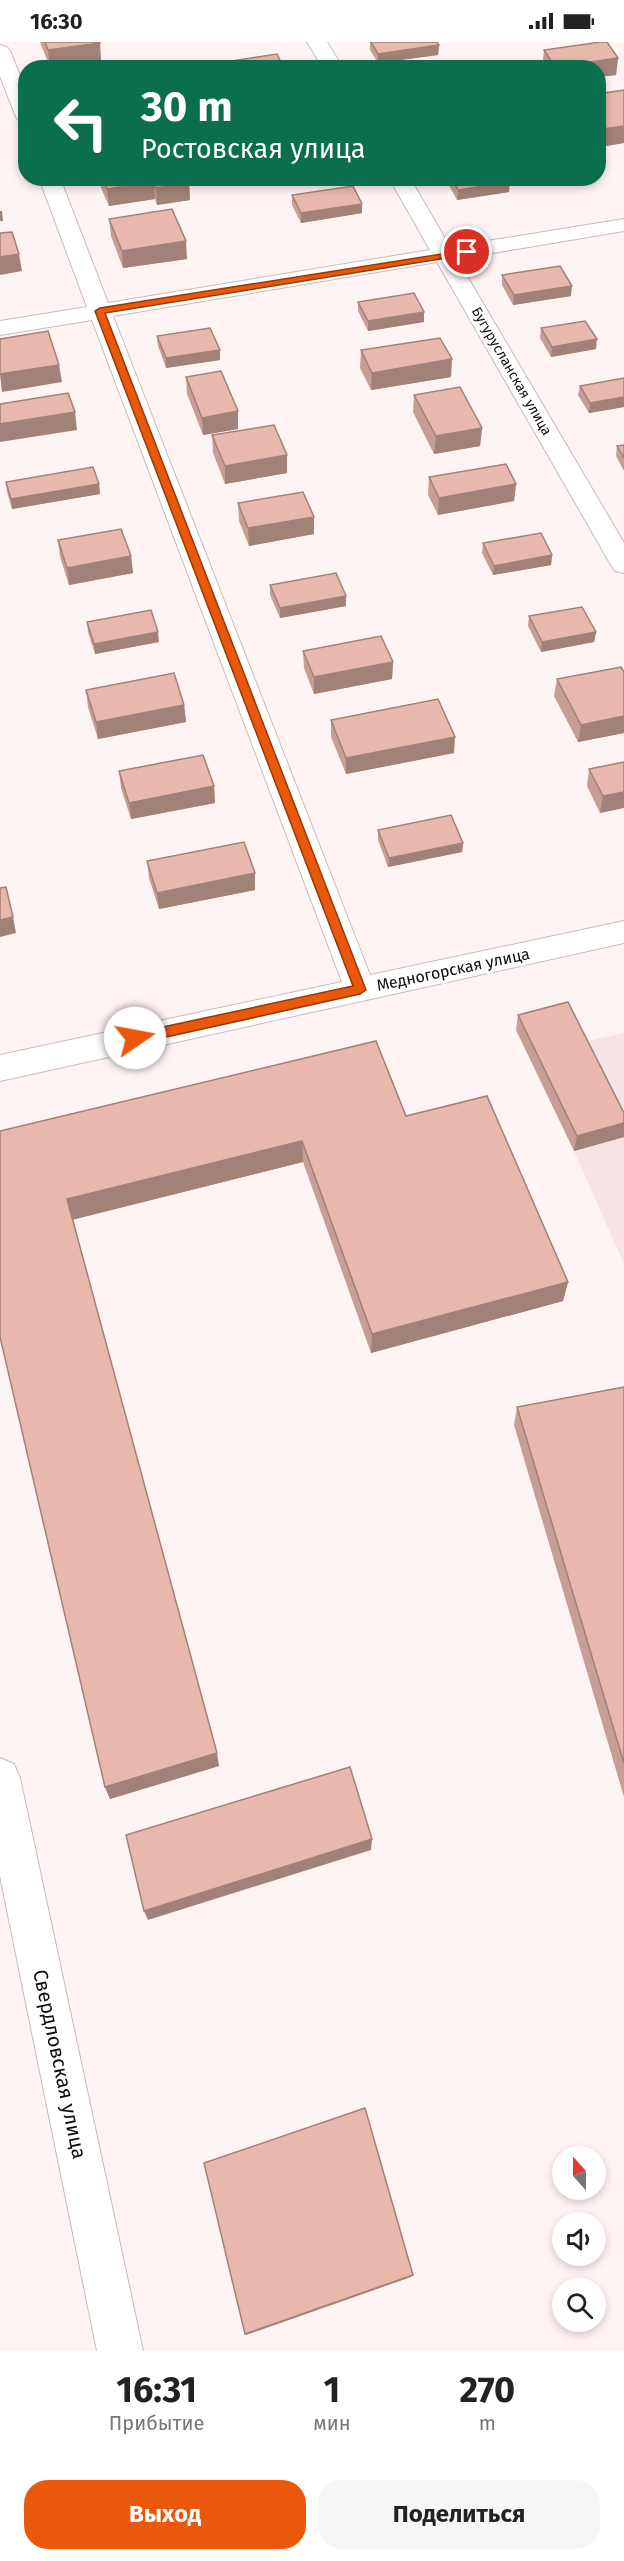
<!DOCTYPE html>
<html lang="ru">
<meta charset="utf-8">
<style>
body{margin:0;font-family:"Fira Sans",sans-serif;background:#f6f6f6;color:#222;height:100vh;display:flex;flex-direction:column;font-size:22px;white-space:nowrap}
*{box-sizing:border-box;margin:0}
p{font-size:20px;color:#767676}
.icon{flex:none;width:33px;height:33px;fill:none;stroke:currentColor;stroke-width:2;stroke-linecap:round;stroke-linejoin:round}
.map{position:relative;height:2309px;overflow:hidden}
.panel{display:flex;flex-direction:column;background:#fff;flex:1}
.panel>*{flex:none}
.banner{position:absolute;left:18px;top:18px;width:588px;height:126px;border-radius:24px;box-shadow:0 3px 9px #0003;background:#0b6e4f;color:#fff;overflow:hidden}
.needle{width:39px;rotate:339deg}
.tools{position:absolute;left:552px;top:2104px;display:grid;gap:12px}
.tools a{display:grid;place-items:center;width:54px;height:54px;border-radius:50%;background:#fff;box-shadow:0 3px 9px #0003;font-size:30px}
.pin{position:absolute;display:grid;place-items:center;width:51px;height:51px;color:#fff;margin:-26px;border:3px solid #fff;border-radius:50%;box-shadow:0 2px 6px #0007}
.me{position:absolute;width:66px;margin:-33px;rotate:78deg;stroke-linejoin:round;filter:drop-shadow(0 0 4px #0008)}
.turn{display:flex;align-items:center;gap:21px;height:126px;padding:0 24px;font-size:27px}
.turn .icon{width:78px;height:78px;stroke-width:2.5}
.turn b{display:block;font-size:42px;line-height:51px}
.eta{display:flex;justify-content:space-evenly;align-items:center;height:102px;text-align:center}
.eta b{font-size:36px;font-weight:700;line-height:42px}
.primary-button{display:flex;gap:12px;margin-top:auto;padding:12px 24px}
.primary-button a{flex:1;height:69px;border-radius:24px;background:#ea580c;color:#fff;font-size:24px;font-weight:700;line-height:69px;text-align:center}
.primary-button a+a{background:#f6f6f6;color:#222}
.status{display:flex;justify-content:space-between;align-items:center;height:42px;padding:0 30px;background:#fff;direction:ltr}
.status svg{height:16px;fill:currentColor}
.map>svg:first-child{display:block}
</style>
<div class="status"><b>16:30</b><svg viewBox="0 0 49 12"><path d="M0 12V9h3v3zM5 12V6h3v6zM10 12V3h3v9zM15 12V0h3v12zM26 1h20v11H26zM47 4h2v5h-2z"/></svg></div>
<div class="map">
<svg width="624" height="2309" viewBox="0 0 624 2309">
<rect width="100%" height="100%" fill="#fff3f4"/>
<g fill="#f7e3e5">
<polygon points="624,991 624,1093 578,1001"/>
<polygon points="624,1095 624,1222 574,1109"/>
</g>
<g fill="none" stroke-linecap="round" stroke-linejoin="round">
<g stroke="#c7bcbd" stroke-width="2">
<g id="street">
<polygon points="307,0 327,0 343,26 323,26"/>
<polygon points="0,3 7,5 10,9 26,48 26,81 19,79 16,75 0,34"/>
<polygon points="39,136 60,136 108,261 430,208 389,136 410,136 450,205 624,177 624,189 457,217 624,501 624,531 615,529 611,523 437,220 113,274 370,933 624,879 624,901 0,1039 0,1013 342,940 92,278 0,293 0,279 87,265"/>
<polygon points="0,1716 14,1722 20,1736 143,2309 97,2309 0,1834"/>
</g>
</g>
<use href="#street" fill="#fff" fill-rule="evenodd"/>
</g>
<g fill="#c79e93">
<polygon points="40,0 99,0 101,18 50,25"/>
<polygon points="370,0 437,0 439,3 438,13 378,21 370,8"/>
<polygon points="544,8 618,16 616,33 598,35 598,26 542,26"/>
<polygon points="624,48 624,101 600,105 598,102 598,52"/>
<polygon points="100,136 187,136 189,141 190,158 157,163 155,157 109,164 101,146"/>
<polygon points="446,136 451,136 509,150 457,158 446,138"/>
<polygon points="292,153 362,162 362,171 301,181 292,163"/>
<polygon points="109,177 187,217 123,226 111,194"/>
<polygon points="502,233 571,254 513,263 502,243"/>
<polygon points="358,260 424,280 368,289 358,269"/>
<polygon points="541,286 596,307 551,315 540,296"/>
<polygon points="157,294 220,318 166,326 158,304"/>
<polygon points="361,308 451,335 371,348 360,326"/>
<polygon points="186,335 238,387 203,393 187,352"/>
<polygon points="624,336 624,365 589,371 578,353 580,344"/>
<polygon points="414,353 482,386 480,404 434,412 413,370"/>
<polygon points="212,393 287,431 225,442 213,411"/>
<polygon points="624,403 624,429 616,414 617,404"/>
<polygon points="429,435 516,442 514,459 438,473 428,453"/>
<polygon points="6,440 99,442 100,452 12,467 7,450"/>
<polygon points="238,461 314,492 249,504 239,479"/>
<polygon points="58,498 131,514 133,531 69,543 60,515"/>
<polygon points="483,501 552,513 551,523 493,533 482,511"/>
<polygon points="270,543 346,554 346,564 280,576 270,553"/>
<polygon points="529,574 596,590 594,600 541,610 528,584"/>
<polygon points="87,580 159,600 95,612 88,590"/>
<polygon points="303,609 393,620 392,637 314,652 304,626"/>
<polygon points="624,630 624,691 578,700 554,654 557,637"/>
<polygon points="86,648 184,663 186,680 98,697 88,665"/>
<polygon points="331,678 454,711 346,732 331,695"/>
<polygon points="624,720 600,771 587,744 589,727"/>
<polygon points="119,729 214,744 215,761 131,777 121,746"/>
<polygon points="378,788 463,801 462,810 388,825 378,798"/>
<polygon points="147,819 255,848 159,867 149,836"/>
<polygon points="518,973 624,1071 624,1095 574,1109 516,988"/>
<polygon points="406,1074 568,1240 563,1259 371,1311 303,1120 73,1177 219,1724 110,1757 105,1745 0,1089"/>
<polygon points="624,1345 624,1755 514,1383 517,1365"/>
</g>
<g fill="#a28178">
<polygon points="100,1 101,18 50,25 48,8"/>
<polygon points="439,3 438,13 378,21 378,12"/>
<polygon points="618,16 616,33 598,35 598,26 555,26"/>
<polygon points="624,84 624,101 600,105 603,87"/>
<polygon points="154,140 155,157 109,164 107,147"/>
<polygon points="510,140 509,150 457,158 458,148"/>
<polygon points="189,141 190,158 157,163 156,146"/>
<polygon points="362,162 362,171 301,181 301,171"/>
<polygon points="0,169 2,169 3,179 0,179"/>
<polygon points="186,199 187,217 123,226 122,209"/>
<polygon points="19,212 22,229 0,233 0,215"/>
<polygon points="572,244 571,254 513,263 514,253"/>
<polygon points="424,270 424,280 368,289 368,279"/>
<polygon points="597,297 596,307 551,315 552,305"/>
<polygon points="220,308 220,318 166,326 166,316"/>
<polygon points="452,317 451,335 371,348 372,331"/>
<polygon points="59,323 62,340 2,350 0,332"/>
<polygon points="624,355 624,365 589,371 590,361"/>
<polygon points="238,369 238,387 203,393 202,376"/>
<polygon points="75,370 77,388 0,400 0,382"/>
<polygon points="482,386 480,404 434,412 436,394"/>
<polygon points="287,413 287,431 225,442 225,424"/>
<polygon points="99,442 100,452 12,467 11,457"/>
<polygon points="516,442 514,459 438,473 439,456"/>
<polygon points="314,475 314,492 249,504 248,486"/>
<polygon points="552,513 551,523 493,533 494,524"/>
<polygon points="131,514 133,531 69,543 67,526"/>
<polygon points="346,554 346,564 280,576 280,566"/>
<polygon points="158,590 159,600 95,612 94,602"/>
<polygon points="596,590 594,600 541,610 542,600"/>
<polygon points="393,620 392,637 314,652 314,635"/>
<polygon points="184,663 186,680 98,697 96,680"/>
<polygon points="624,674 624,691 578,700 581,683"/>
<polygon points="455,695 454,711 346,732 346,716"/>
<polygon points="214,744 215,761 131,777 129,761"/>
<polygon points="624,750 624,766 600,771 603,754"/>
<polygon points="463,801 462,810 388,825 389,816"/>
<polygon points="255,831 255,848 159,867 157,851"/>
<polygon points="13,875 16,891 0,895 0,878"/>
<polygon points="624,1081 624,1095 574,1109 577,1094"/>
<polygon points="302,1099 303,1120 72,1178 67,1157"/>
<polygon points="568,1240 563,1259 371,1311 372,1292"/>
<polygon points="217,1711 219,1724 110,1757 105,1745"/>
<polygon points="372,1797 371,1808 148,1878 144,1869"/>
<polygon points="413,2233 411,2235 246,2293 245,2292"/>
</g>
<g fill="#e7b8ab" stroke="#a28178" stroke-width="1.5">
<polygon points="45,0 99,0 100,1 48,8"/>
<polygon points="371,0 437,0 439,3 378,12"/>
<polygon points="601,0 607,0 618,16 555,25 544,8"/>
<polygon points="277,12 284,26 226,26 224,20"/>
<polygon points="624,48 624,84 603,87 598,81 598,52"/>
<polygon points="103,136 187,136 189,141 156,146 154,140 107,147"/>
<polygon points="451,136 508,136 510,140 458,148"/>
<polygon points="353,144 362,162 301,171 292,153"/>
<polygon points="172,167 186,199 122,209 109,177"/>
<polygon points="12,190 19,212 0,215 0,191"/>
<polygon points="560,224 572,244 514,253 502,233"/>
<polygon points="414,251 424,270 368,279 358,260"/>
<polygon points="585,279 597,297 552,305 541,286"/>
<polygon points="210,286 220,308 166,316 157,294"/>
<polygon points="48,289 59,323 0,332 0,297"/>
<polygon points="440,296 452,317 372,331 361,308"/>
<polygon points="221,329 238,369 202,376 186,335"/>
<polygon points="624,336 624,355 590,361 580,344"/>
<polygon points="460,345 482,386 436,394 414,353"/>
<polygon points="68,351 75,370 0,382 0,362"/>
<polygon points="274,383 287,413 225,424 212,393"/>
<polygon points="624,403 624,416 617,404"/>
<polygon points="506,422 516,442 439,456 429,435"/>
<polygon points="93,425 99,442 11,457 6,440"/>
<polygon points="303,450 314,475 248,486 238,461"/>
<polygon points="121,487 131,514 67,526 58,498"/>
<polygon points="541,491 552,513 494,524 483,501"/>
<polygon points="336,531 346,554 280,566 270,543"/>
<polygon points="582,565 596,590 542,600 529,574"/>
<polygon points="151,568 158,590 94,602 87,580"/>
<polygon points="381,594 393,620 314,635 303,609"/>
<polygon points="621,625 624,630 624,674 581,683 557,637"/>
<polygon points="174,631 184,663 96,680 86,648"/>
<polygon points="438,657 455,695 346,716 331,678"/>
<polygon points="203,713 214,744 129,761 119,729"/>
<polygon points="624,720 624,750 603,754 589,727"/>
<polygon points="451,773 463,801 389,816 378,788"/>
<polygon points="244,800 255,831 157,851 147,819"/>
<polygon points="6,845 13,875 0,878 0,846"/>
<polygon points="568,960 624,1071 624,1081 577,1094 518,973"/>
<polygon points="376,999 406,1074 487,1054 568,1240 372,1292 302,1099 67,1157 217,1711 105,1745 0,1295 0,1089"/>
<polygon points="624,1345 624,1721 517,1365"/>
<polygon points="350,1725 372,1797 144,1869 126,1793"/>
<polygon points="365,2066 413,2233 245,2292 204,2121"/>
</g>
<polygon fill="#ea580c" stroke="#983908" stroke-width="1.5" points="467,208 472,210 471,212 105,271 366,948 360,952 135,1002 131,1000 129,996 131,993 135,991 353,944 95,269 100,266"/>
<g text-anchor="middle" stroke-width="6" stroke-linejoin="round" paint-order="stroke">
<g font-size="14" fill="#100c0d" stroke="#fff">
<text transform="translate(512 329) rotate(60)" y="5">Бугурусланская улица</text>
</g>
<g font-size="16" fill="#100c0d" stroke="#fff">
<text transform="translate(453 927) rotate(-12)" y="6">Медногорская улица</text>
</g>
<g font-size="20" fill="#100c0d" stroke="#fff">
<text transform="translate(60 2022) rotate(78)" y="7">Свердловская улица</text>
</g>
</g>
</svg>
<div class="tools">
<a><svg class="needle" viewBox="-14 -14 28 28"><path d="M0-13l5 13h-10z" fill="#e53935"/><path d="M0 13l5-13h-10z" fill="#767676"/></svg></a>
<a><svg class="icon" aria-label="sound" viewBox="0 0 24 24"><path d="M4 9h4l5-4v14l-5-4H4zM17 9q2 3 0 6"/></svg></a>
<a><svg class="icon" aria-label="search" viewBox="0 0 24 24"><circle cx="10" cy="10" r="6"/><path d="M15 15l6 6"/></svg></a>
</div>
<div class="pin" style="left:467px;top:210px;background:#d93025"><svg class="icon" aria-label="arrive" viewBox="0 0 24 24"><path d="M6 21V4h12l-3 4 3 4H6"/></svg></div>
<svg class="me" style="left:135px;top:996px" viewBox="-20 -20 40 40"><circle r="19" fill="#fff"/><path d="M0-13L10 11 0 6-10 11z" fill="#ea580c"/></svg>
<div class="banner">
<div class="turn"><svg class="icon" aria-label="left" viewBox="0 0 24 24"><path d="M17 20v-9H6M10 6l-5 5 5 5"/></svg><div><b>30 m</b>Ростовская улица</div></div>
</div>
</div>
<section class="panel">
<div class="eta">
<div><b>16:31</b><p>Прибытие</p></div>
<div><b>1</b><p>мин</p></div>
<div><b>270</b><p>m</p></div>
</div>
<div class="primary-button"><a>Выход</a><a>Поделиться</a></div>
</section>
